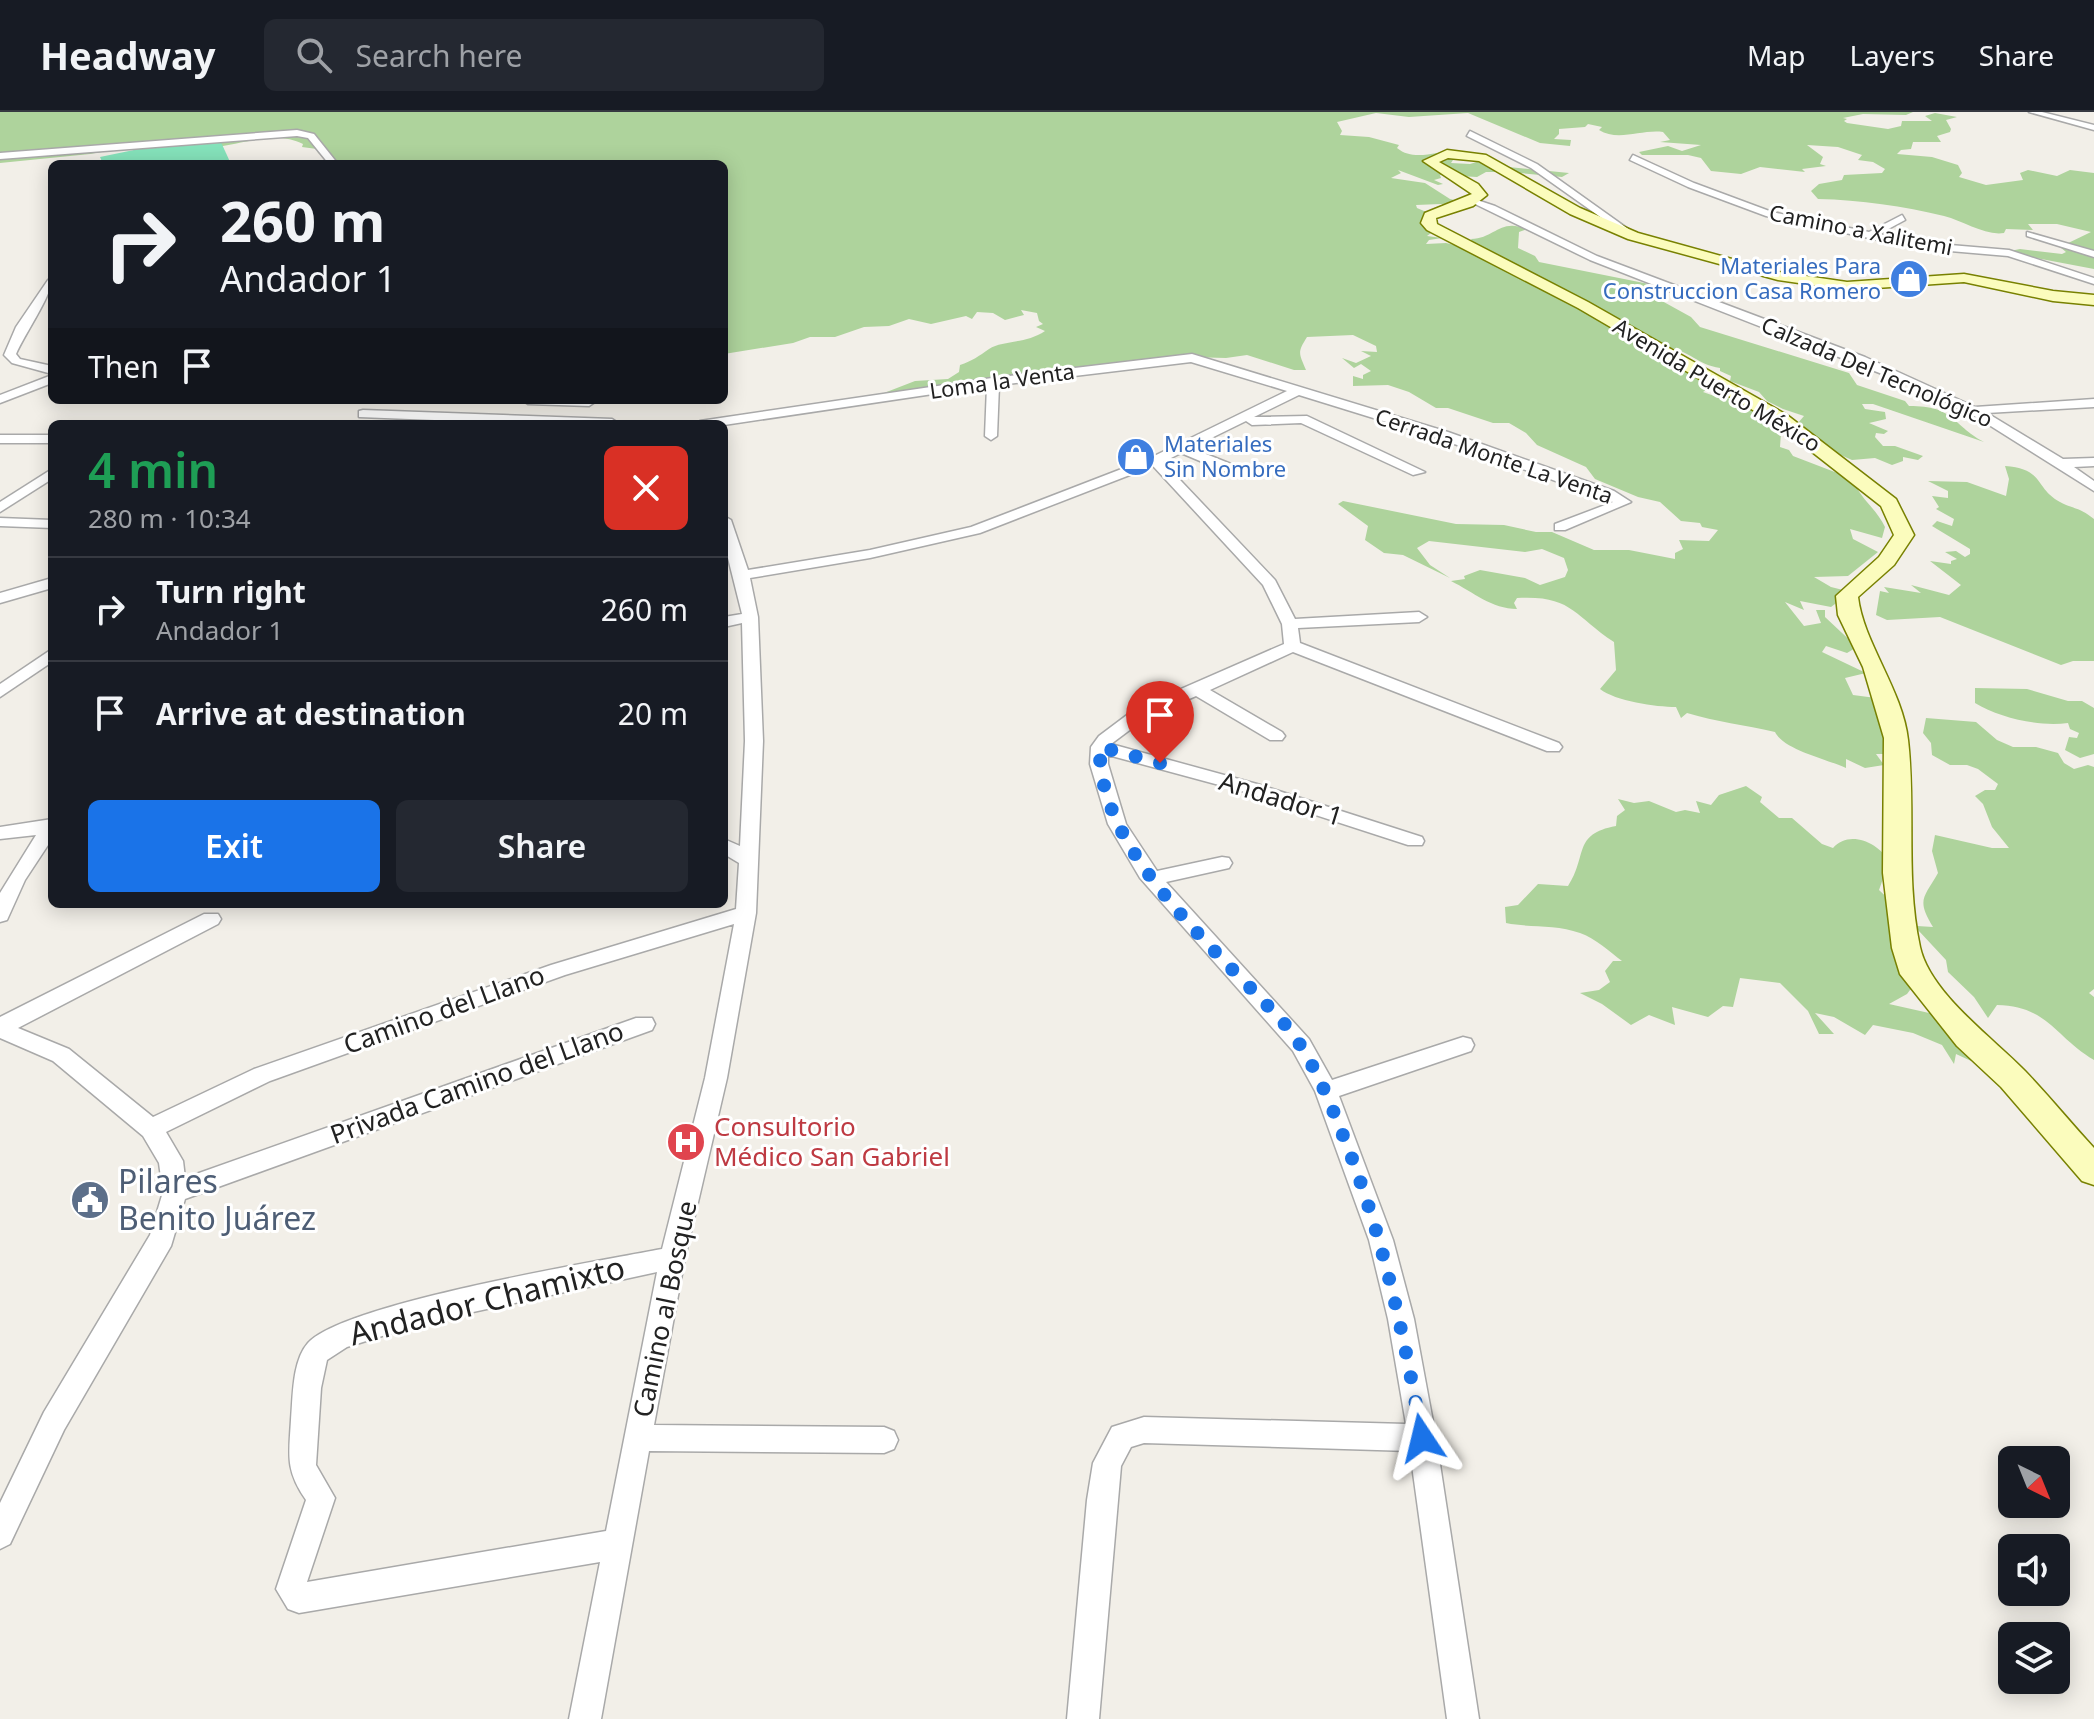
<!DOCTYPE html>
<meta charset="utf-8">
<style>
body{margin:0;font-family:"Noto Sans",sans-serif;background:#242831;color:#f1f3f6;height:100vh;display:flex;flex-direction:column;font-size:30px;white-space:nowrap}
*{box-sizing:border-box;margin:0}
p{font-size:26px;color:#9ea1a6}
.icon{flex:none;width:44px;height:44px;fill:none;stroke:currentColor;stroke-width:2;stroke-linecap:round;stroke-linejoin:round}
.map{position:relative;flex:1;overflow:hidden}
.panel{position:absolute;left:48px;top:308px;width:680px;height:488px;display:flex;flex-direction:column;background:#171b24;border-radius:12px;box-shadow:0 4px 20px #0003}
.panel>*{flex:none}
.top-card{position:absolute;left:48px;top:48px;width:680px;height:244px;border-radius:12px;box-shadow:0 4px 20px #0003;background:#171b24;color:#f1f3f6;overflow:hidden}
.needle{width:52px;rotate:137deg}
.buttons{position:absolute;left:1998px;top:1334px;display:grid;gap:16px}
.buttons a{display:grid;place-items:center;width:72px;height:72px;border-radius:12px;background:#171b24;box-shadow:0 4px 20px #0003;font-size:40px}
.pin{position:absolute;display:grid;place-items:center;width:68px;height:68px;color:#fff;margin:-82px -34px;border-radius:50% 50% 50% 0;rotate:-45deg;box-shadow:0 0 8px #0007}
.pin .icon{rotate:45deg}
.me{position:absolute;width:88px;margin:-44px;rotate:350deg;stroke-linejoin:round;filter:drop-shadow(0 0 6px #0008)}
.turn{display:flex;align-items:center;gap:28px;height:168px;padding:0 40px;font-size:36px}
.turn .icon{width:104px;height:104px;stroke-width:2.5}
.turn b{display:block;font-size:56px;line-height:68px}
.then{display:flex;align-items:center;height:76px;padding:0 40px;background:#0003;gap:16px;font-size:30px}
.round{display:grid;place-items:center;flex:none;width:84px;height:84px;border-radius:12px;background:#242831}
.overview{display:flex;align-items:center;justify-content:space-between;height:136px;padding:0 40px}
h1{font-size:48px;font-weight:600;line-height:60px;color:#1e9e55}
.button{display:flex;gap:16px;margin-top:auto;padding:16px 40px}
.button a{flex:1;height:92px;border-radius:12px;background:#1a73e8;color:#fff;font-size:32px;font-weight:600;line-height:92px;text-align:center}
.button a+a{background:#242831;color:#f1f3f6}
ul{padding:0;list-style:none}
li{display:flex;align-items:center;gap:24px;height:104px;padding:0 40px;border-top:2px solid #363941}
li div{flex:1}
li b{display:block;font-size:30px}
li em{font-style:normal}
header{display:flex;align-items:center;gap:48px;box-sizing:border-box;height:112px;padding:0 40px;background:#171b24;border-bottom:2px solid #363941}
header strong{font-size:38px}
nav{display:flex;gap:44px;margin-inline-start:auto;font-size:28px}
.search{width:560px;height:72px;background:#242831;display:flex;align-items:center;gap:20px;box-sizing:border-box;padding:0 28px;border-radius:12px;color:#9ea1a6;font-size:30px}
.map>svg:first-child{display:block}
</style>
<header>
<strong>Headway</strong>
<div class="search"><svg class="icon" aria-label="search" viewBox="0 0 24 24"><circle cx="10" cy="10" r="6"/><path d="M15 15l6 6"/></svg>Search here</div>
<nav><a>Map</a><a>Layers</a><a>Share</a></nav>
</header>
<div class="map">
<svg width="2094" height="1607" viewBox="0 0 2094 1607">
<rect width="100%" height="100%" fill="#f2efe8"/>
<g fill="#aed39c">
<path d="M0 0H1913L1906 3 1863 2 1843 6 1847 7 1844 9 1847 11 1888 17 1901 14 1902 9H1932L1925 4 1935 1 1957 5 1946 8 1951 17 1950 20 1937 24 1941 30H1913L1911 37 1901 38 1897 42 1932 45 1958 53 1962 61 1959 65 1986 73 2023 68 2020 61 2028 58 2057 64 2070 58 2094 61V157L2005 140 2020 137 2062 142 2066 140 2060 135 2091 120 2057 112H2028L2033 118 2006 117 2004 121C1985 124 1964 109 1944 104 1903 94 1861 88 1818 87L1811 79 1819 72 1842 68 1844 63 1882 61 1885 57 1873 50 1858 48 1862 43 1838 35 1807 33 1823 45 1820 52 1826 54 1802 57 1805 60 1760 55 1741 62 1711 59 1701 46 1688 43H1642L1639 40 1668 34 1682 39 1701 33 1660 30 1670 28 1663 20C1642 17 1618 30 1599 18L1602 15 1588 12 1585 15 1559 17V22L1554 27 1571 28 1570 34 1540 31 1468 1 1409 5 1376 1 1337 10 1342 19 1340 23 1369 25 1399 33 1397 36C1414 50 1436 39 1455 39L1447 46 1453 48 1451 51 1470 52 1483 48 1498 54 1569 61 1562 65 1509 60H1486L1477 65 1440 63 1441 66 1434 68 1443 72 1438 73 1398 58 1401 61 1391 66 1425 71 1450 87 1466 91 1416 93 1417 96 1431 102V121L1427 124 1442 126 1429 128 1426 132 1446 131 1472 137 1475 135 1471 127C1496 126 1499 106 1527 117L1519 120 1518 136 1535 144 1539 150 1659 174 1667 178 1659 186 1662 189 1691 205 1700 215 1849 261 1857 273 1905 289 1909 294C1955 294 1951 312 1984 330L1873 292H1862L1865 297 1885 300 1886 307 1869 311 1888 319 1884 322 1876 321 1875 325 1883 334H1895L1923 344 1918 348 1903 345V349L1892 353 1875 346 1852 348 1818 333V326L1777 310 1798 311 1804 304 1783 297 1767 289 1759 280 1730 269 1731 264 1720 259V256C1698 253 1689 238 1668 236L1662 244 1669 254C1690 254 1696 260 1709 276L1703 280 1723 287 1713 280C1735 288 1755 299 1777 307L1772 310 1777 314 1772 315 1781 321 1780 335 1789 338 1793 344 1853 367C1859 386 1876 396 1885 415L1882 426 1850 417 1853 427 1878 440 1848 464 1814 465 1831 475 1851 480 1831 495 1800 489 1804 498 1785 490 1804 514 1821 511 1816 498H1825V505L1857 535 1847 541 1826 534 1822 540 1866 561 1845 566 1853 583 1876 586 1900 602 1887 642H1876L1884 653 1865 656 1846 647V656C1827 647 1784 638 1775 620 1745 613 1716 610 1687 601L1681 606 1676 595C1656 595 1615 589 1600 577L1616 558 1614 530C1573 503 1572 483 1517 486L1514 491 1517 497C1492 497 1473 480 1451 469L1465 467 1464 464 1480 458 1525 466 1540 473 1565 465 1568 458 1564 446 1542 437 1525 440 1429 429 1417 436 1430 453 1450 466 1403 443 1384 441 1365 428 1368 414 1338 392 1343 389 1456 412 1504 413 1536 420H1552L1594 438H1629L1675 447V441L1683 437 1679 428 1709 429 1718 418 1702 415 1700 411 1681 409 1660 390 1638 385 1595 367 1586 355 1537 333 1526 321 1509 311H1493L1448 296H1436L1409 280 1388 273 1353 274V264L1363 267V263L1371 259 1361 252 1354 256 1342 246 1356 251 1371 244 1361 239 1377 240 1376 234 1353 223 1307 225C1297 241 1299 241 1306 258H1294L1247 243 1226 246 1189 245 1113 255 1059 267 1022 266 858 292 846 287 884 281 915 269 948 267 959 260 960 253C972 249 979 244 989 237 1003 228 1026 232 1045 219L1036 215 1043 212 1039 209 1037 201 1021 198 1024 203 1005 208 993 201 977 200 972 207 966 204 931 212 909 207 889 214 864 215 835 225H810L793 231 724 242V52H324L329 46 318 41 317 37 302 35 303 32C274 17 234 35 202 37 183 38 163 37 144 37L135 34 90 42 0 51Z"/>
<path d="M2005 354C2045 357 2034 376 2060 390 2073 397 2079 395 2094 407V549H2073L2061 553 1940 505 1887 508 1876 503 1880 479 1889 481 1884 475 1921 481 1911 473 1949 483 1961 473 1930 449 1951 452V449L1957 447 1945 440 1956 439 1965 445 1970 442V437L1932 414 1937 409 1952 414 1954 407 1936 397 1939 395 1932 384 1948 386V379L1928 369 1967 370 2006 384 2009 367Z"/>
<path d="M1975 576 2027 577 2068 589H2082L2094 596V642L2080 646 2065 638 2069 625 2077 626 2079 621 2070 617 2068 611C2039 615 2000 606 1975 591Z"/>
<path d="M1926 606 1976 610 1997 628 2013 635H2036L2058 641 2064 651 2074 657 2088 653 2094 655V877L2089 881 2094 885V948C2055 925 2048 894 1997 893L1988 906 1974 885 1948 860 1946 848 1918 818 1891 829 1913 874 1907 882 1889 892 1938 903 1982 954 1956 942 1954 952 1942 933 1913 921 1873 913 1865 923 1834 905 1815 901 1834 922H1819L1808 899 1780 871 1740 866 1733 895 1723 894 1708 905 1672 895 1675 913 1649 903 1631 913 1602 892 1580 881 1599 878 1610 870 1605 859 1613 849H1622C1610 840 1595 826 1580 821 1556 812 1530 816 1506 811L1505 795 1518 793 1538 772 1568 774C1588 744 1572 722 1616 714L1617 704 1625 698 1618 687 1634 691 1649 689 1676 700 1685 698 1700 701 1696 689 1711 693 1719 683 1746 674 1762 685 1760 690 1779 706H1792L1822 732 1833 736C1849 717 1880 731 1889 750L1879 778 1917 814 1933 815C1916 787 1924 786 1938 761L1932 739 1935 723 1992 736H2009L1992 715 1983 692 1975 684 1985 678H1995L1998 672 1978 657 1967 653H1950L1932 643 1931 631 1923 621Z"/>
</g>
<polygon fill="#85e3bb" points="220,28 231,52 103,52 100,45 158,33"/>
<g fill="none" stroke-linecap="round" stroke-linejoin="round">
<g stroke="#a9a9a9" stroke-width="3">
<g id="street">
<polygon points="2029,0 2042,0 2094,13 2094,18"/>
<polygon points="297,18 314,22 338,52 329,52 308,26 297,24 0,47 0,41"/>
<polygon points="1470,19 1537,52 1638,124 1630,126 1531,56 1467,24"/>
<polygon points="1633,43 1694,71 1772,100 1869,120 1902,103 1905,108 1879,122 1915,130 2009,138 2094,166 2094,172 2008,144 1915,136 1766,104 1688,75 1630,48"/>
<polygon points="1471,86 1495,94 1597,144 1865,245 1975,295 2094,287 2094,295 1987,301 2063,347 2094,346 2094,354 2074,355 2094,369 2094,379 1978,306 1918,276 1590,148 1471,90"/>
<polygon points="2027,120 2094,139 2094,145 2027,124"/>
<path d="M52 167C52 183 24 223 16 242L20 247 52 254V262L12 251 4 243 16 215 48 168Z"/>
<path d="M1192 242 1448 320 1614 379 1631 390 1565 418H1555V412L1613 390 1438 326 1299 283 1254 305 1307 304 1425 360 1413 363 1301 311 1252 313 1246 309 1191 336 1241 356V362H1231L1181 341 1163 350 1275 468 1295 507 1419 500 1427 505 1419 510 1298 516 1300 531 1559 631 1562 635 1559 639H1547L1293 540 1210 578 1282 620 1285 624 1282 628H1270L1196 584 1147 605 1111 632 1257 672 1422 725 1424 729 1422 733H1408L1245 680 1108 643V652L1126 712 1157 759 1222 745 1229 746 1232 751 1229 756 1166 770 1309 927 1332 968 1463 925 1471 927 1474 933 1471 939 1339 984 1393 1128 1414 1207 1436 1326 1479 1607H1447L1410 1339 1144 1331 1131 1335 1121 1354 1099 1607H1067L1087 1388 1093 1351 1112 1315 1144 1305 1406 1312 1388 1207 1369 1128 1315 979 1293 939 1140 766 1108 712 1090 652 1091 635 1099 624 1135 597 1284 532 1282 512 1263 473 1153 354 980 421 870 446 750 466 758 505 763 629 756 801 727 966 685 1146 654 1313 884 1315 894 1319 898 1328 894 1337 884 1341 649 1339 601 1607H569L600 1450 299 1501 288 1497 276 1477 306 1388C285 1358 289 1343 291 1308 293 1285 292 1249 308 1231 344 1191 599 1149 662 1137L705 966 734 812 565 863 270 969 166 1020 183 1049 185 1066 636 906H652L655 912 652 918 185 1087 171 1134 64 1318 10 1432 0 1437V1391L44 1300 150 1123 163 1080 159 1051 143 1024 53 949 0 926V905L204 802H218L221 807 218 812 18 916 69 937 153 1005 254 957 551 853 736 797 739 751 724 742V727L740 734 745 629 742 511 724 515V505L742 502 724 430V404L731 408 748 458 870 438 971 415 1150 346 1287 279 1191 250 999 273 997 324 991 328 985 324 987 274 724 313 698 312 700 309 992 266ZM657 1160 606 1419 307 1470 335 1386 316 1353 321 1276 327 1248 347 1235 427 1210Z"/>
<polygon points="52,263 52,271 0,291 0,283"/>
<polygon points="522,288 594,288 595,290 589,294 528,292"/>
<polygon points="363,298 612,307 618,311 535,312 359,305 359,299"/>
<rect x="0" y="323" width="52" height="8"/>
<polygon points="52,357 52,367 0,400 0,390"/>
<polygon points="0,406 52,408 52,416 0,414"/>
<polygon points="52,466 52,476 0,491 0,481"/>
<polygon points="52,537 52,550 0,585 0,572"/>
<polygon points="52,707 52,727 25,768 7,808 0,810 0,781 36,723 0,727 0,715"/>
</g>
</g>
<g stroke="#788101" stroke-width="3">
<path id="secondary" d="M1447 38 1486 43 1580 96 1638 121 1779 160 1847 170 1964 162 2053 179 2094 183V193L2053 189 1964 170 1847 178 1778 168 1628 127 1570 102 1479 49 1448 46 1439 50 1478 72 1487 83 1473 94 1436 106 1437 112 1588 190 1787 303 1896 387 1914 423 1894 453 1858 485C1863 530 1903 579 1908 628 1916 697 1905 766 1920 835 1930 881 1993 926 2025 959 2049 984 2071 1011 2094 1036V1073L2082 1069 2001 975 1957 934 1900 862 1892 836 1883 761 1884 626 1863 555 1838 503 1836 484 1879 445 1894 423 1881 394 1775 311 1578 196 1427 118 1421 111 1425 101 1472 82 1423 49Z"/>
</g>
<use href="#street" fill="#fff" fill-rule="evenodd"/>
<use href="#secondary" fill="#fbfcbd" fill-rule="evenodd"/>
</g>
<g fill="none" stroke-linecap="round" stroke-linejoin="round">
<path stroke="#1a73e8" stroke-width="14" stroke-dasharray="0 25.2" d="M1160 651 1100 635C1096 741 1224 843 1289 917 1314 950 1329 988 1344 1026 1383 1123 1404 1223 1422 1326"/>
</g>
<defs>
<g id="shop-disc" transform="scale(2)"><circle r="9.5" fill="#3f7fe0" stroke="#fff"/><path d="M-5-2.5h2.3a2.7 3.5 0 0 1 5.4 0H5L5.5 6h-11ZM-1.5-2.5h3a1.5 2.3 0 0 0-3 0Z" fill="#fff"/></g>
<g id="hospital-disc" transform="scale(2)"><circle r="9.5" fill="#e0444e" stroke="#fff"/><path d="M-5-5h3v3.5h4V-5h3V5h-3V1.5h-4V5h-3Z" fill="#fff"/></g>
<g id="civic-disc" transform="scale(2)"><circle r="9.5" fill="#5c6f8a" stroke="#fff"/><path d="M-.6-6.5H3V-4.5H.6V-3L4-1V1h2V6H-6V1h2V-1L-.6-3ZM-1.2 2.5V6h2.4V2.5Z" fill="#fff"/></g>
</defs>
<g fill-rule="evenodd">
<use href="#shop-disc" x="1909" y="167"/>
<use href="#shop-disc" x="1136" y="345"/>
<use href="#hospital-disc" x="686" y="1030"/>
<use href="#civic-disc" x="90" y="1088"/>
</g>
<g text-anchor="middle" stroke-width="6" stroke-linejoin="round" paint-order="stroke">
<g font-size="22" fill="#222" stroke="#fff">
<text transform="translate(1861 118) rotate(11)" y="8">Camino a Xalitemi</text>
<text transform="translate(1877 260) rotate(23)" y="8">Calzada Del Tecnológico</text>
<text transform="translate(1002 269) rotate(-8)" y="8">Loma la Venta</text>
<text transform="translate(1717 273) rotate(31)" y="8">Avenida Puerto México</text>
<text transform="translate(1494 344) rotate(19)" y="8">Cerrada Monte La Venta</text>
</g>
<g font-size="22" fill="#366cbe" stroke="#fff" text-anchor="end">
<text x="1881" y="162">Materiales Para<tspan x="1881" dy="25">Construccion Casa Romero</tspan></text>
<text x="1164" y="340" text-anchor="start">Materiales<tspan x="1164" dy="25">Sin Nombre</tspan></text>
</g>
<g font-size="26" fill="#222" stroke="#fff">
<text transform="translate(1281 687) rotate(17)" y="9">Andador 1</text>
<text transform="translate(444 898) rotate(-20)" y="9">Camino del Llano</text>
<text transform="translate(477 971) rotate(-20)" y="9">Privada Camino del Llano</text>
<text transform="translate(665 1197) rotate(-78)" y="9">Camino al Bosque</text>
</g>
<g font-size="26" fill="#be3a42" stroke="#fff" text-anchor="start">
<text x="714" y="1024">Consultorio<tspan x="714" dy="30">Médico San Gabriel</tspan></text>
</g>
<g font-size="32" fill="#4e5e75" stroke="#fff" text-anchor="start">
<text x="118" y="1081">Pilares<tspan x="118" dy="37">Benito Juárez</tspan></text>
</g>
<g font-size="32" fill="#222" stroke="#fff">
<text transform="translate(487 1189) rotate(-14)" y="11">Andador Chamixto</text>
</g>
</g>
</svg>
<div class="buttons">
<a><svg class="needle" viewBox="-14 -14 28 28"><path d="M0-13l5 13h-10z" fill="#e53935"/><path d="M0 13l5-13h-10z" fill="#9ea1a6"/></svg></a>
<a><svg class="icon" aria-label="sound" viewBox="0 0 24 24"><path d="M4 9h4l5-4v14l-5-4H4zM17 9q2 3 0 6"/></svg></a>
<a><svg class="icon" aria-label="layers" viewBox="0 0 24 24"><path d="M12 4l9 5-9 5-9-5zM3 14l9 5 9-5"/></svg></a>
</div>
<div class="pin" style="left:1160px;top:651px;background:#d93025"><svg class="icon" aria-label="arrive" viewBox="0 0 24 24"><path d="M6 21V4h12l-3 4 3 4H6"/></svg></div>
<svg class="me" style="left:1422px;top:1326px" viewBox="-20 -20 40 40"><path d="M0-17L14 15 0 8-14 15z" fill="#1a73e8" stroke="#fff" stroke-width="4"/></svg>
<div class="top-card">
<div class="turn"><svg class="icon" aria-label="right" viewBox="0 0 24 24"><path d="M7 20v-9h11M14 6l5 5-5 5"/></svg><div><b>260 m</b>Andador 1</div></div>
<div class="then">Then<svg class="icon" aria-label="arrive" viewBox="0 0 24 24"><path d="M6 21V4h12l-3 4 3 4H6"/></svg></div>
</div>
<section class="panel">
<div class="overview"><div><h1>4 min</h1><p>280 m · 10:34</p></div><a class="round" style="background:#d93025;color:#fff"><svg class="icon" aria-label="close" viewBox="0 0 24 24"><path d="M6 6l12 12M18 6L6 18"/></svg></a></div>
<ul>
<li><svg class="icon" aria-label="right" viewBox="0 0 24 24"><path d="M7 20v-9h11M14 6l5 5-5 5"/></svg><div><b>Turn right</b><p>Andador 1</p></div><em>260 m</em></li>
<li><svg class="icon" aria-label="arrive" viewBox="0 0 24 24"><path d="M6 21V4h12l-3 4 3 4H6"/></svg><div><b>Arrive at destination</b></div><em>20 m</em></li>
</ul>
<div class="button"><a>Exit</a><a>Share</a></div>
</section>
</div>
